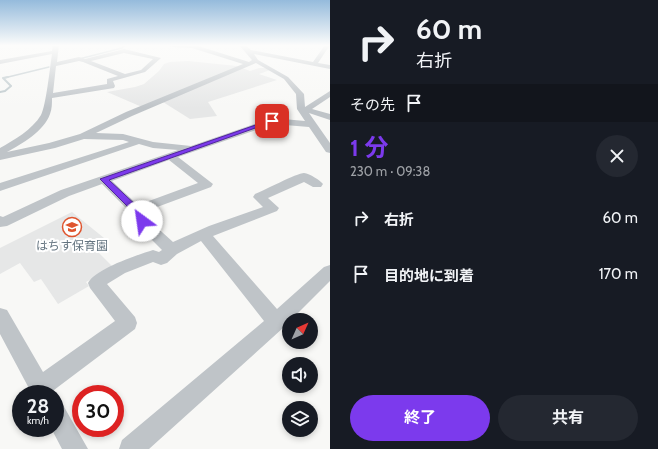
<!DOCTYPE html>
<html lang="ja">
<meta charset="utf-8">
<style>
body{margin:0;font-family:Cabin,"Noto Sans JP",sans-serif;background:#242831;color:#f1f3f6;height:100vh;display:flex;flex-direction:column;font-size:15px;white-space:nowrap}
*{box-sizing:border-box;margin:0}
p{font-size:13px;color:#9ea1a6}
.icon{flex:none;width:22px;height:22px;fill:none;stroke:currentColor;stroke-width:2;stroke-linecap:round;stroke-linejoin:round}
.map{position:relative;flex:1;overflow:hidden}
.details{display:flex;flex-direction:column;background:#171b24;width:328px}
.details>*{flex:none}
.top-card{background:#171b24;color:#f1f3f6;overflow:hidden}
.needle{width:26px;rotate:45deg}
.tools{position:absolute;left:282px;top:313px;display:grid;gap:8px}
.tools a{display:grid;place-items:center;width:36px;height:36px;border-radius:50%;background:#171b24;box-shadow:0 2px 6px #0003;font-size:20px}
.speed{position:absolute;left:12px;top:385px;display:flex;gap:8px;font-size:20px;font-weight:700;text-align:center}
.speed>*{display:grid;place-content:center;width:52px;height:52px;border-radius:50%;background:#171b24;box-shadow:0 2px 6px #0003;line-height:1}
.speed small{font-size:10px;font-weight:400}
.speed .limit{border:6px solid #d22;background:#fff;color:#111}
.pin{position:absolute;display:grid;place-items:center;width:34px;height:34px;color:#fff;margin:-17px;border-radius:8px;box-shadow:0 2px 6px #0006}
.me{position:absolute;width:44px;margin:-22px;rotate:329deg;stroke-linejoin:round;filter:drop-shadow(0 0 3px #0008)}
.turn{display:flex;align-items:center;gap:14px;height:84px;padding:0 20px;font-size:18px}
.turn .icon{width:52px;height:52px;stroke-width:2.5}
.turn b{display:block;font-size:28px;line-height:34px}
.then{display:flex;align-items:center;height:38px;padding:0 20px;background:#0003;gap:8px;font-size:15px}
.round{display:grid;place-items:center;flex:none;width:42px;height:42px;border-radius:21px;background:#242831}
.head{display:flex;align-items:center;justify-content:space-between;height:68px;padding:0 20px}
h1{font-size:24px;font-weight:700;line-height:30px;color:#7c3aed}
.action{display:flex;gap:8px;margin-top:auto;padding:8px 20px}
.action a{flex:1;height:46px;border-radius:24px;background:#7c3aed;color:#fff;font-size:16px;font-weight:700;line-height:46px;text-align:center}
.action a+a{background:#242831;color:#f1f3f6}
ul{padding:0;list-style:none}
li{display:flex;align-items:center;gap:12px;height:56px;padding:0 20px}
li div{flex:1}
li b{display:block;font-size:15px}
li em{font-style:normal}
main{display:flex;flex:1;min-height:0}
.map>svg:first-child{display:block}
</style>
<main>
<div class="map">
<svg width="330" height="449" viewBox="0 0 330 449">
<rect width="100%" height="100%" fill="#f8f8f6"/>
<g fill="#e6e7e7">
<polygon points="188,61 237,66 250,71 259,68 267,68 270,70 259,74 277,80 208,102 217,116 190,119 163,102 142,107 107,92 135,87 144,84 159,71 164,64 170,62"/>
<polygon points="72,212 104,238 92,246 113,267 86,282 89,286 58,304 41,279 34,282 20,263 0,274 0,248"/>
</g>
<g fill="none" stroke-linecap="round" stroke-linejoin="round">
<g stroke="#b9c5c9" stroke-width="1.5">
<polyline points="79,59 122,48 125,45"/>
<polyline points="4,78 49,67"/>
</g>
<polyline stroke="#b9c5c9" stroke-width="2" points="0,92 5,91 11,86 3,78 8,77"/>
<g fill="#bfc4c8" fill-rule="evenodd">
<path d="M53 45H59L57 62 79 57 85 59 124 49 161 58 145 72 113 81 115 86 114 88 52 98C52 103 52 109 50 114 44 131 22 144 7 152L49 143 80 134 126 112 243 64 192 48 172 47 169 45H195L249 62 252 60 239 45H245L251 50 313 62 325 45H330L318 63 330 65V69L254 54 258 60 288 77 304 94 305 107 330 91V97L312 109 330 114V120L309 113 330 143V153L326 152 309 127 273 124 178 157 213 184 211 187 141 213 173 242 209 226 263 207 253 197 255 194C263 191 297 173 304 173 310 174 320 180 323 184L321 187H313L304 182 268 198 279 208 277 211 213 236 277 309 324 267 330 265V281L283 328 149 449H119L122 440 264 321 201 241 177 254 167 263 161 265 153 262 125 273 107 284 135 317 137 323 135 329 54 390 55 394H32L0 334V308L7 310 43 372 115 321 90 288 88 283C95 269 137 255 153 250L159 252 162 250 127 215 125 212 127 209 102 184 69 196 7 226 0 227V216L3 217 61 190 178 150 153 148 139 144 0 191V183L129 142 123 140 84 139 55 148 0 160V148C14 140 32 130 41 115 46 106 50 67 52 54L0 64V60L52 51ZM124 53 153 59 141 70 125 74 91 61ZM79 61 83 62 118 76 107 79V84L53 93 56 66ZM256 63 284 79 296 94 297 109 305 121 272 118 191 146 153 142 123 134 96 133 132 116ZM169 160 198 183 138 205 112 181Z"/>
<polygon points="55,401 63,405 88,449 62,449 51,428 55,428"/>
</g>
</g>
<linearGradient id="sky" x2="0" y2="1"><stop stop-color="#95bbdc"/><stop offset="0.42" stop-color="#fcfcfb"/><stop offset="1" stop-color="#fcfcfb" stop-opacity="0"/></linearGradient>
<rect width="330" height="108" fill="url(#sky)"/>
<polygon fill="#7c3aed" stroke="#51269a" points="270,120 275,121 109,180 139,208 140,210 138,213 146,221 145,223 138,223 127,212 130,209 100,179"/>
<defs>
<g id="school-ring" transform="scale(1)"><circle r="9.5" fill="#fff" stroke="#df552f" stroke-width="1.5"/><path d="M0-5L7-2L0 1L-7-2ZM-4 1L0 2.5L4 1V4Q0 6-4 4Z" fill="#df552f"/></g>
</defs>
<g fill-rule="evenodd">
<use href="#school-ring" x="72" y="227"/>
</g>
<g text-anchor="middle" stroke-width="4" stroke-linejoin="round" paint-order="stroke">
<g font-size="12" fill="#647480" stroke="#fff">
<text x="72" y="250">はちす保育園</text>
</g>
</g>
</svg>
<div class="tools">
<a><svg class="needle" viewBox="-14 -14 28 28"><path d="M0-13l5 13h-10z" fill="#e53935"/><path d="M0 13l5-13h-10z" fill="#9ea1a6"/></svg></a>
<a><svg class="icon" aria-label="sound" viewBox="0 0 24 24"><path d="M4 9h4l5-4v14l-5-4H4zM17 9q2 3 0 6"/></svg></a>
<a><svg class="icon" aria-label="layers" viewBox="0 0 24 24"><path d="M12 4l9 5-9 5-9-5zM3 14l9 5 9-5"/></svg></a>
</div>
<div class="speed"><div>28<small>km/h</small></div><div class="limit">30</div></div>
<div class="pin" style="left:272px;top:121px;background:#d93025"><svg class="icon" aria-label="arrive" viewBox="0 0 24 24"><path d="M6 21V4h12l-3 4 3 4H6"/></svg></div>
<svg class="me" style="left:142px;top:221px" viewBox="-20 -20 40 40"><circle r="19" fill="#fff"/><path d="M0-13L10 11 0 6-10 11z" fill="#7c3aed"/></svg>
</div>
<section class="details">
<div class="top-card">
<div class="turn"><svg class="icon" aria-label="right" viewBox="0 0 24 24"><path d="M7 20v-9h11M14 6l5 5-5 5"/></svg><div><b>60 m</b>右折</div></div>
<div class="then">その先<svg class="icon" aria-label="arrive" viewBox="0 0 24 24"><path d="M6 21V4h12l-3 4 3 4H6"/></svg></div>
</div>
<div class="head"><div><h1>1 分</h1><p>230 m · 09:38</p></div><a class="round"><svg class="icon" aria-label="close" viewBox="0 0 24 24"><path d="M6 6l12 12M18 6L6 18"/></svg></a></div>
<ul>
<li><svg class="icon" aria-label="right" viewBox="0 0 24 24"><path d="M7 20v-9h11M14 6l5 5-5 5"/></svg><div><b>右折</b></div><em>60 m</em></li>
<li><svg class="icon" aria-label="arrive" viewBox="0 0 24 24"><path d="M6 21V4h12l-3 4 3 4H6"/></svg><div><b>目的地に到着</b></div><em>170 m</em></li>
</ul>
<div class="action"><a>終了</a><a>共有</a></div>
</section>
</main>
